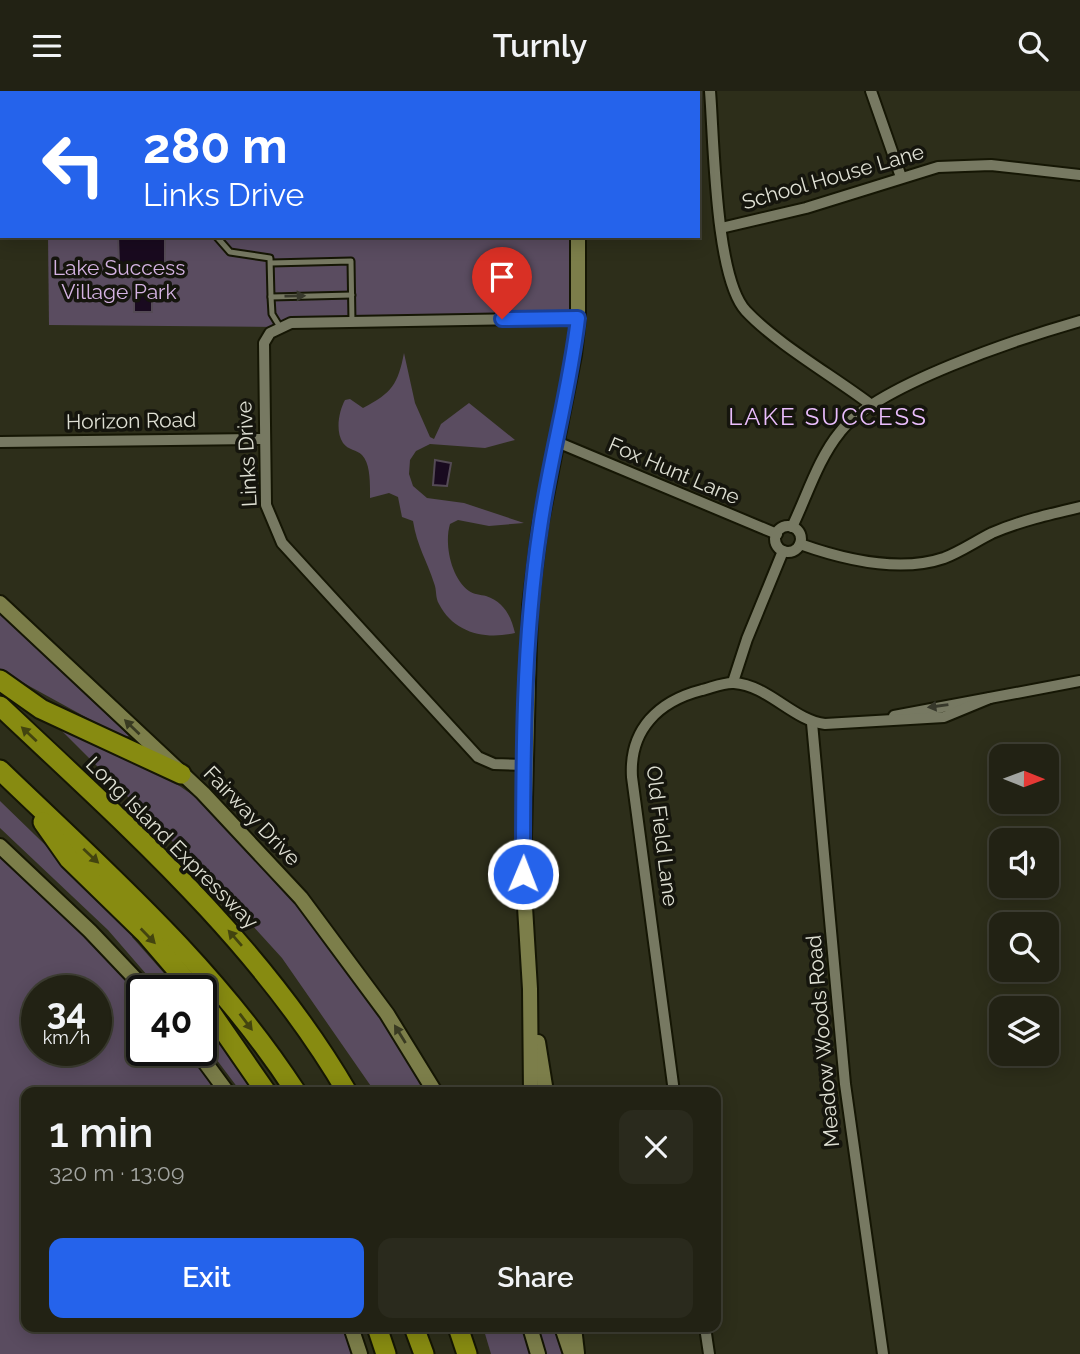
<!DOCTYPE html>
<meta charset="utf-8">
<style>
body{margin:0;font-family:Raleway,sans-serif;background:#2a2a1d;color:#f1f3f6;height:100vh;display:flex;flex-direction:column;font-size:26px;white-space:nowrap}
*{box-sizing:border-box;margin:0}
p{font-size:23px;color:#a2a4a0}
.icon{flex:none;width:38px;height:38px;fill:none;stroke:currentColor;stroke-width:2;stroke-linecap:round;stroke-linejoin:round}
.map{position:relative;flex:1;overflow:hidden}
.details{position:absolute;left:21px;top:996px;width:700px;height:245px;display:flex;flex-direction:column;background:#222214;border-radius:14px;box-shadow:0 4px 18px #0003,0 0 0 2px #3f3f34}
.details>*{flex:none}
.top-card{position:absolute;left:0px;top:0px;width:700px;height:147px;box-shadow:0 4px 18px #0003,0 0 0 2px #3f3f34;background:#2563eb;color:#fff;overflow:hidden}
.needle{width:46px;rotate:91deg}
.buttons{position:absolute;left:989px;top:653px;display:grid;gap:14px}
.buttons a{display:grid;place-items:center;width:70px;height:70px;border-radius:14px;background:#222214;box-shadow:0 4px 18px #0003,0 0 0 2px #3f3f34;font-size:35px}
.speed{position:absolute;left:21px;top:884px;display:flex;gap:14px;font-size:35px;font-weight:700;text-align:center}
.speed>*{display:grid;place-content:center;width:91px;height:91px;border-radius:50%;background:#222214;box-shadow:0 4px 18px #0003,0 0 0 2px #3f3f34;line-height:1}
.speed small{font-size:18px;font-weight:400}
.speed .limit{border:4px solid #111;border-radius:10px;background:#fff;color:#111}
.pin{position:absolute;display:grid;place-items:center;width:60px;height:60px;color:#fff;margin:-72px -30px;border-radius:50% 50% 50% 0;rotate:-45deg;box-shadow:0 0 7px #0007}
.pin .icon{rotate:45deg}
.me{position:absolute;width:77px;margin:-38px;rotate:1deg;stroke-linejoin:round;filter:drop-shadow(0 0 5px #0008)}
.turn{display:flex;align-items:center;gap:24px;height:147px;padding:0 28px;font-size:32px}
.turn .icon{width:91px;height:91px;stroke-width:2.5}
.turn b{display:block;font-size:49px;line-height:60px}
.round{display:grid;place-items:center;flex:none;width:74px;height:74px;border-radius:14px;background:#2a2a1d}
.headline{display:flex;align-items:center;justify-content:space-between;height:119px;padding:0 28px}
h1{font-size:42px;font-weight:600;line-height:52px}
.primary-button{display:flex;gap:14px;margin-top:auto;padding:14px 28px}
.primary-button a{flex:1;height:80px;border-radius:14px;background:#2563eb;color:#fff;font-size:28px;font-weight:600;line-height:80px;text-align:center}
.primary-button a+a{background:#2a2a1d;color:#f1f3f6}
header{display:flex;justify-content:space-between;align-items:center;height:91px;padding:0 28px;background:#222214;font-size:32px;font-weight:600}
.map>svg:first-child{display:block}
</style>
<header><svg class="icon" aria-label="menu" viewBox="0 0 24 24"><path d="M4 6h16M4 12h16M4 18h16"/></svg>Turnly<svg class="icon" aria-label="search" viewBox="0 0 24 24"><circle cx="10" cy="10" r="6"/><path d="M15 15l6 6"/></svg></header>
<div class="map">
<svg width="1080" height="1263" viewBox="0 0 1080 1263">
<rect width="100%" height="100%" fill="#2d2e1a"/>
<g fill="#5a4c60" fill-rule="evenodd">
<rect x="45" y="0" width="527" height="2"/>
<polygon points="48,145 578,145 578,227 279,236 49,234"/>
<path d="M404 262 415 312 430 346 434 348 441 333 469 312 515 349 485 357 430 353 416 360 410 369 409 383 413 395 427 407 464 412 524 432 489 435 458 429 450 433C444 453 451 487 469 500 473 503 481 504 486 505 504 511 511 525 515 542 485 549 454 542 439 513 435 506 437 499 434 492 427 470 417 455 413 430L402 426 398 406 389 402 370 407C370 395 371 373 362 364 357 359 348 359 343 352 335 340 339 320 345 309L350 308 363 317C392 302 398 293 404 262Z"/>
<polygon points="0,521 129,645 122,646 0,579"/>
<path d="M57 635C105 656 152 674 194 705 210 716 223 732 236 745 312 820 372 910 425 1001H375L282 867 213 791Z"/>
<polygon points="0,710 136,842 132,846 179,899 160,899 108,839 0,737"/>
<path d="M0 759 142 900V959H192L224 1001H26V1236H346L357 1263H0ZM37 900H96V959H37Z"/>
<polygon points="201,927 254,1001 241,1001 201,948"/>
<polygon points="483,1236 523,1236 531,1263 491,1263"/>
<polygon points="530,1236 574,1236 577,1263 538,1263"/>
</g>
<g fill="#190a1f" stroke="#544a55" stroke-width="2">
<polygon points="118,145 165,145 165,172 152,173 152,177 119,174"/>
<rect x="134" y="203" width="18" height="18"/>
<polygon points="435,369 451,372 447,395 433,394"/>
</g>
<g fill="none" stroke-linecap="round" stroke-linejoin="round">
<g stroke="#151604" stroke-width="9">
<g id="lane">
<polyline points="209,0 209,2"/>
<polyline points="216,145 230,161 270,167 271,206 352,204"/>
<polyline points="271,172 351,170 352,231"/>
<polyline points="271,206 272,223 280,236"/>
</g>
</g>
<g stroke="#151604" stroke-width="14">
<g id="street">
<path d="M710 0C714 49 715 187 746 220 777 253 833 285 870 313"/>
<polyline points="871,0 901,86"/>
<polyline points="721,137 806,117 938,76 991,74 1080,84"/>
<polyline points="0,351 263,348"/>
<polyline points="557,351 777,443"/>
<circle cx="788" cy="448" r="13"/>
<path d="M792 436C807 405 818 368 840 341 876 294 1021 247 1080 230"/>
<path d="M800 453C842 468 900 482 944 467 960 461 976 450 992 442 1020 430 1050 423 1080 416"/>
<polyline points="733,591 747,548 783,460"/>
<polyline points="894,625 1080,590"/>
<polyline points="812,632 845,993 883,1263"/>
<polyline points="525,674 494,673 478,666 282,452 266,414 264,252 270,242 291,232 578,227"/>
<path d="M674 1001 632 686C629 638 659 610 702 599 711 597 724 591 734 592 768 594 794 630 825 633L944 626 990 607"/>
<polyline points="705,1236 709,1263"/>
</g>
</g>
<g stroke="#151604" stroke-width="18">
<g id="secondary">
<polyline points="572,0 572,2"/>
<polyline points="0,512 203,702 301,807 387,923 435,1001"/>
<polyline points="0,755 90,840 147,900"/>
<polyline points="538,951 546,1001"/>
<polyline points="196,959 227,1001"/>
<polyline points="531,1001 530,898 523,783 530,515 540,435 574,264 578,227 578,145"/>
<polyline points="351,1236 360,1263"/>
<polyline points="530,1236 538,1263"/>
<polyline points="562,1236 571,1263"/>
<polyline points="574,1236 577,1262"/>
</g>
</g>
<g stroke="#151604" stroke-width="23">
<g id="highway">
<polyline points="0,589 41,618 181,683"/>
<path d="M0 615C126 734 259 850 347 1001"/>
<path d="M0 679C107 782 214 875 296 1001"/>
<polyline points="43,731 69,768 146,843 195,900"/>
<polyline points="201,907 266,1001"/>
<polyline points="377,1236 386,1263"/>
<polyline points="414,1236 424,1263"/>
<polyline points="458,1236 467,1263"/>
</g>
</g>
<use href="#lane" stroke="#777962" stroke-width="5"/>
<use href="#street" stroke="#777962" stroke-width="10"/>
<use href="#secondary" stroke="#7c7e4a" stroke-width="14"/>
<use href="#highway" stroke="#878b11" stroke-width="19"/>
</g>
<defs><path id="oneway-solid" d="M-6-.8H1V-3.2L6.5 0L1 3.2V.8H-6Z" transform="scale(1.75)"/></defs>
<g fill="#37382b">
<use href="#oneway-solid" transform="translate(295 205) rotate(-1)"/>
<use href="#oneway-solid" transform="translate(938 615) rotate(172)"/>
</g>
<g fill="#393a22">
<use href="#oneway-solid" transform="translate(132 636) rotate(-136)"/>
<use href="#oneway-solid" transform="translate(400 943) rotate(-122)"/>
</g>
<g fill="#43440f">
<use href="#oneway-solid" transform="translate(29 643) rotate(-137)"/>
<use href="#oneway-solid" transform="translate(91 765) rotate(43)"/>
<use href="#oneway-solid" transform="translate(148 845) rotate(46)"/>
<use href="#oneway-solid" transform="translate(235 847) rotate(-131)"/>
<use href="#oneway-solid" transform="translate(246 931) rotate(53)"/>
</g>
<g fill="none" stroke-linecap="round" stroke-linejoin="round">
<g stroke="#184099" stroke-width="18">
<path id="route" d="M502 228 578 227C570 298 550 366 540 437 523 550 523 668 523 783"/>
</g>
<use href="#route" stroke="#2563eb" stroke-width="12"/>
</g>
<g text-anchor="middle" stroke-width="7" stroke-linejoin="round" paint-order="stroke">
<g font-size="21" fill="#dedfd3" stroke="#15150d">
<text transform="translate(833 86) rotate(-16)" y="7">School House Lane</text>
<text transform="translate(131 330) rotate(-1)" y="7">Horizon Road</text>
<text transform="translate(247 363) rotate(-93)" y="7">Links Drive</text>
<text transform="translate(674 380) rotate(23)" y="7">Fox Hunt Lane</text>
<text transform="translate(252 725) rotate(46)" y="7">Fairway Drive</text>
<text transform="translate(662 745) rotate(83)" y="7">Old Field Lane</text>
<text transform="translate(172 752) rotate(45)" y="7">Long Island Expressway</text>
<text transform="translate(823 950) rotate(-95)" y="7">Meadow Woods Road</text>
</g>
<g font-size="21" fill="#d5b3e3" stroke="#15150d">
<text x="119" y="184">Lake Success<tspan x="119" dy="24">Village Park</tspan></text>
</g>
<g font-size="24" letter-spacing="2" fill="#eabdfd" stroke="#15150d">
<text x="828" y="334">LAKE SUCCESS</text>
</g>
</g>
</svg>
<div class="buttons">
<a><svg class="needle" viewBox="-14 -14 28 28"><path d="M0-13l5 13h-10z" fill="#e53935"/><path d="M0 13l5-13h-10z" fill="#a2a4a0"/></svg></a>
<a><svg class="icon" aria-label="sound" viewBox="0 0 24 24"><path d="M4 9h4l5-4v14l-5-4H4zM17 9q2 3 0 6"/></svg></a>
<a><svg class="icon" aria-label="search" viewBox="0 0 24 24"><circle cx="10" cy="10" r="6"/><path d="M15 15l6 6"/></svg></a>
<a><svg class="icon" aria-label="layers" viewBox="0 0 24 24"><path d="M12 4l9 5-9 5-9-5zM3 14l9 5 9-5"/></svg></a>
</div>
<div class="speed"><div>34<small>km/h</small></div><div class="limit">40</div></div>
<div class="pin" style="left:502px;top:228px;background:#d93025"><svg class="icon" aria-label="arrive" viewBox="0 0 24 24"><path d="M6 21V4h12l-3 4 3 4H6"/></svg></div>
<svg class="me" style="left:523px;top:783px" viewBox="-20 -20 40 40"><circle r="17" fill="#2563eb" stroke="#fff" stroke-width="3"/><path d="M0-11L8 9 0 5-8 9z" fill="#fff"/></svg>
<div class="top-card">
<div class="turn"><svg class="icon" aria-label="left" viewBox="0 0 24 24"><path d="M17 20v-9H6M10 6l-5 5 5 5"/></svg><div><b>280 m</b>Links Drive</div></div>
</div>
<section class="details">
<div class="headline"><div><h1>1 min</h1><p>320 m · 13:09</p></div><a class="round"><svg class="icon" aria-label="close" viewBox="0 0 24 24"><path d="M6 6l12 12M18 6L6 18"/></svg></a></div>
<div class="primary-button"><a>Exit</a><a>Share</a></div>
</section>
</div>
